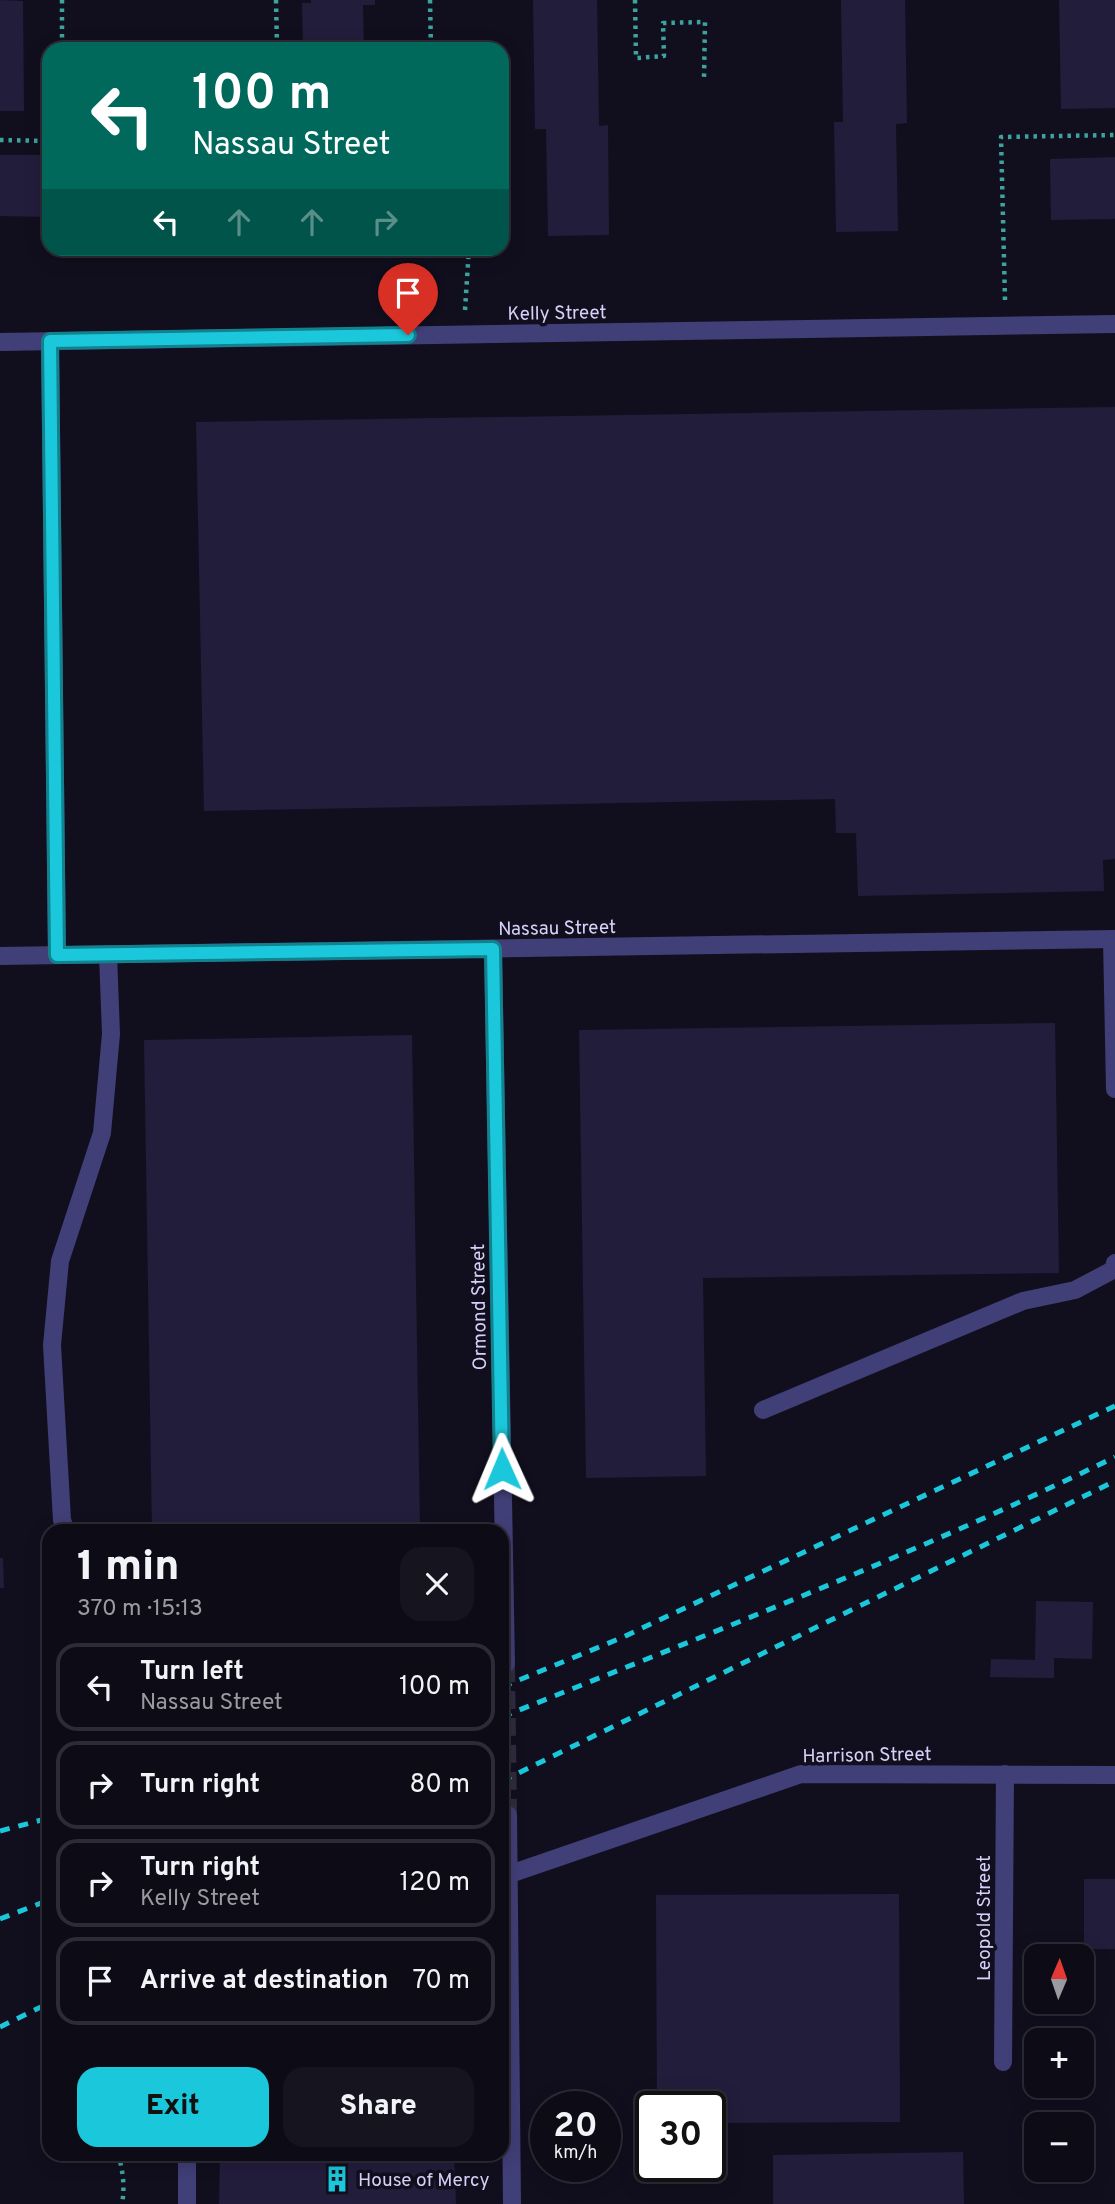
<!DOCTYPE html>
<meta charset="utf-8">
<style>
body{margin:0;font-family:Overpass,sans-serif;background:#16141f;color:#f1f3f6;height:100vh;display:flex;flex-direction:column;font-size:26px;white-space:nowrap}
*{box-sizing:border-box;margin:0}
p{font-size:23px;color:#9a9ba1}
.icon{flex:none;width:38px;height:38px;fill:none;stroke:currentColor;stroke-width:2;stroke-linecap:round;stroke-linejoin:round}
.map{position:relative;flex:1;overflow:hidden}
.panel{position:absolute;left:42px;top:1524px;width:467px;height:637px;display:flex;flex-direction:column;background:#0d0b16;border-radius:21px;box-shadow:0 4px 18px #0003,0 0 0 2px #2d2b35}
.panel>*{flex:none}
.hud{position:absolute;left:42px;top:42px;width:467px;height:214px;border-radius:21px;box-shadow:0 4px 18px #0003,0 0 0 2px #2d2b35;background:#00695c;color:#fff;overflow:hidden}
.needle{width:46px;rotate:2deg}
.controls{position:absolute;left:1024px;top:1944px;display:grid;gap:14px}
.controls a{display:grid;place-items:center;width:70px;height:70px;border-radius:14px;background:#0d0b16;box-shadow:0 4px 18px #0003,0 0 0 2px #2d2b35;font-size:35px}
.speed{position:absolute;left:530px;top:2091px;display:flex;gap:14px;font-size:35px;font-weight:700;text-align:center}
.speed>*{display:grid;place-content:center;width:91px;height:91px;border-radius:50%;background:#0d0b16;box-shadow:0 4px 18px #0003,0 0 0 2px #2d2b35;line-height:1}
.speed small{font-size:18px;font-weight:400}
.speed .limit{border:4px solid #111;border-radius:10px;background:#fff;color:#111}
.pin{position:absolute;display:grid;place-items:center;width:60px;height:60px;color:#fff;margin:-72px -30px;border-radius:50% 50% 50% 0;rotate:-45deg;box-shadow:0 0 7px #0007}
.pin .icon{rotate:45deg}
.me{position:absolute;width:77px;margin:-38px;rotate:359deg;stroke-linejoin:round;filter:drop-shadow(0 0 5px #0008)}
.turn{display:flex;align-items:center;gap:24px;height:147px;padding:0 35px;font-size:32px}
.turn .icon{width:91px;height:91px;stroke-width:2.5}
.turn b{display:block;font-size:49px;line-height:60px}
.lanes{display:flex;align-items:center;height:66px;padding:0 35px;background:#0003;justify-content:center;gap:35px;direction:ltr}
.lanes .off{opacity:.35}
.round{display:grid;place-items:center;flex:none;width:74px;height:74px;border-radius:21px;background:#16141f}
.headline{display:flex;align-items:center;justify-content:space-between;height:119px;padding:0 35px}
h1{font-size:42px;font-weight:800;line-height:52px}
.button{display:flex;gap:14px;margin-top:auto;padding:14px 35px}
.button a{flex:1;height:80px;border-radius:21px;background:#1bc8db;color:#111;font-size:28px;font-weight:800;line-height:80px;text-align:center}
.button a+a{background:#16141f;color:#f1f3f6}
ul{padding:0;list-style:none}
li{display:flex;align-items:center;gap:21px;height:88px;margin:0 14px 10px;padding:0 21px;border:4px solid #2d2b35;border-radius:21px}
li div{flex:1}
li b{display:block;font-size:26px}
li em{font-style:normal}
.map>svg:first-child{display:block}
</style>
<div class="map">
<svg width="1115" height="2204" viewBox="0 0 1115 2204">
<rect width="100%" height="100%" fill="#110f1e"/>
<g fill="#231d3c">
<polygon points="0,0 23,1 24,111 0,111"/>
<polygon points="311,0 375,0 375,5 363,5 364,49 303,49 302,3 311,3"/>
<polygon points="533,0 597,0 599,126 608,125 609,235 548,236 546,129 535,129"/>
<polygon points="841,0 905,0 907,123 896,124 898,231 836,232 834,122 843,122"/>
<polygon points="1059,0 1115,0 1115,108 1061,109"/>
<polygon points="0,155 49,155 49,217 0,216"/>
<polygon points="1115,157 1115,219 1051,220 1050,159"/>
<polygon points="1115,407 1115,859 1103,860 1104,891 858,896 856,833 836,833 835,799 204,811 196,422"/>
<polygon points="1055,1023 1059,1273 703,1278 706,1476 586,1478 579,1030"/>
<polygon points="412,1035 420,1531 152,1531 144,1040"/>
<polygon points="0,1558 3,1558 4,1588 0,1588"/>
<polygon points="1036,1601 1093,1602 1092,1659 1054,1658 1054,1678 990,1677 991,1659 1035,1660"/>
<rect x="1084" y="1879" width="31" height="70"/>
<polygon points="899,1894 900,2122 710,2123 710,2107 657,2107 656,1895"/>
<polygon points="963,2152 964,2204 773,2204 773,2155"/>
<polygon points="220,2154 454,2154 456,2204 219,2204"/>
</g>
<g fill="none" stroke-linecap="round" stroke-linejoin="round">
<polyline stroke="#2f2c3f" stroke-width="18" stroke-dasharray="18 9" stroke-linecap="butt" points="506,1664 508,1815"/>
<g stroke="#3ca39d" stroke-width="4.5" stroke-dasharray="3.5 5" stroke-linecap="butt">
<polyline points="62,0 62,49"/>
<polyline points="276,0 277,49"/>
<polyline points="430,0 431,49"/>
<polyline points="635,0 636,58 664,56 663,23 705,22 704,78"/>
<polyline points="0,140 49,141"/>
<polyline points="1005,300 1001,137 1115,135"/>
<polyline points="465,310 469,248"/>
<path d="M118 2154C123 2171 125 2186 122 2204"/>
</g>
<g stroke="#413f77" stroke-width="18">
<polyline points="50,341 57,955"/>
<polyline points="1112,939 1115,1089"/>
<polyline points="763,1410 1023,1301 1075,1290 1113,1270 1115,1263"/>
<polyline points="66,1531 62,1520 52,1345 60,1261 102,1133 111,1034 108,954"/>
<polyline points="187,2154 187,2204"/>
</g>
<g stroke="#413f77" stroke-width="18">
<polyline points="0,342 1115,324"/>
<polyline points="493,949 506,1664"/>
<polyline points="0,956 1115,939"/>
<polyline points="508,1815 512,2204"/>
<polyline points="510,1874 801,1774 1115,1775"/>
<polyline points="1003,2062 1005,1774"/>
</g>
<g stroke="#1bc8db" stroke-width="5" stroke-dasharray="10 9" stroke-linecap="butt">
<polyline points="502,1687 621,1638 1115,1406"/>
<path d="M502 1717C708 1634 916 1554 1115 1457"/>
<polyline points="502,1781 1115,1481"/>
<polyline points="0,1831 49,1818"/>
<polyline points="0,1919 49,1900"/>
<polyline points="0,2027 49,2003"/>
</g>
</g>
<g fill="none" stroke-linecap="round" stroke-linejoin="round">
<g stroke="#12828e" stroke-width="18">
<polyline id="route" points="408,335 50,341 57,955 493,949 502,1469"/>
</g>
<use href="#route" stroke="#1bc8db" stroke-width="12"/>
</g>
<defs>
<g id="building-bare" transform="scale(2.1)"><path d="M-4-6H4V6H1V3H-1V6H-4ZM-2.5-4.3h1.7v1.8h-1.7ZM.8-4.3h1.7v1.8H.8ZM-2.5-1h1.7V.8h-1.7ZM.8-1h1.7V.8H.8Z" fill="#1bc8db" stroke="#110f1e" stroke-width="2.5" paint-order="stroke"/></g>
</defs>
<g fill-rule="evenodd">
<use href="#building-bare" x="337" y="2179"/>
</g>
<g text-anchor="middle" stroke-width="7" stroke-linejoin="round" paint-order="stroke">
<g font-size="19" fill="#d6d1f9" stroke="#110f1e">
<text transform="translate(557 312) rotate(-1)" y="7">Kelly Street</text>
<text transform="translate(557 927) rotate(-1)" y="7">Nassau Street</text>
<text transform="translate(478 1307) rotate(-91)" y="7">Ormond Street</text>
<text transform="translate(867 1754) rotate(-1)" y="7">Harrison Street</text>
<text transform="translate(983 1918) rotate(-90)" y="7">Leopold Street</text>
</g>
<g font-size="19" fill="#d6d1f9" stroke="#110f1e" text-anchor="start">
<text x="358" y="2186">House of Mercy</text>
</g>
</g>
</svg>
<div class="controls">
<a><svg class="needle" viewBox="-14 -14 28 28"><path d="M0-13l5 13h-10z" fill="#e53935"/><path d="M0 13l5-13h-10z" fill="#9a9ba1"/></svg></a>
<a>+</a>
<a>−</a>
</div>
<div class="speed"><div>20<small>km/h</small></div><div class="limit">30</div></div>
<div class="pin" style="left:408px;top:335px;background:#d93025"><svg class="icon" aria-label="arrive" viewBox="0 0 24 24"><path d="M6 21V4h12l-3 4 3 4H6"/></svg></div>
<svg class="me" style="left:502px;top:1469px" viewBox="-20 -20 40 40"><path d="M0-17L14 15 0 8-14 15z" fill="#1bc8db" stroke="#fff" stroke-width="4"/></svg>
<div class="hud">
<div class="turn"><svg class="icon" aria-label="left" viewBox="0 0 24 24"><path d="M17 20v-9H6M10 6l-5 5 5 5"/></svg><div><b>100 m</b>Nassau Street</div></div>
<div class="lanes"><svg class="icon" aria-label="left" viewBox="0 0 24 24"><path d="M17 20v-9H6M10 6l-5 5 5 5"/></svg><svg class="icon off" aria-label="ahead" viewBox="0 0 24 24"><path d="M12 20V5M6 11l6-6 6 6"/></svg><svg class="icon off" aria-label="ahead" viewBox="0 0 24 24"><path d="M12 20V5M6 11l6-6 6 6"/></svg><svg class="icon off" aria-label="right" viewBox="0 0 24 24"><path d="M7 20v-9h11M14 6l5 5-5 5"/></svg></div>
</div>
<section class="panel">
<div class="headline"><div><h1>1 min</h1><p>370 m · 15:13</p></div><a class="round"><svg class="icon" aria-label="close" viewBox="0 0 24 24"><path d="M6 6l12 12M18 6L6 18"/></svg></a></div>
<ul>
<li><svg class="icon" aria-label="left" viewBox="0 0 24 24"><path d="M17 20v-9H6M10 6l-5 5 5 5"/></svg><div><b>Turn left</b><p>Nassau Street</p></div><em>100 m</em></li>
<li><svg class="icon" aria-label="right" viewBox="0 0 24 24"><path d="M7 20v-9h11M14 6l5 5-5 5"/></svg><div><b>Turn right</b></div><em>80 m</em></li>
<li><svg class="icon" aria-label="right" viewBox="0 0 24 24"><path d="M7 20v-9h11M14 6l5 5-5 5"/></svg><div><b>Turn right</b><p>Kelly Street</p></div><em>120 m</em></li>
<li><svg class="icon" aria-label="arrive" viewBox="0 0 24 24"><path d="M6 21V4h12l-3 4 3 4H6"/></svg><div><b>Arrive at destination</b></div><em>70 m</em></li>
</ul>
<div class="button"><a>Exit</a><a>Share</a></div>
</section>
</div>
